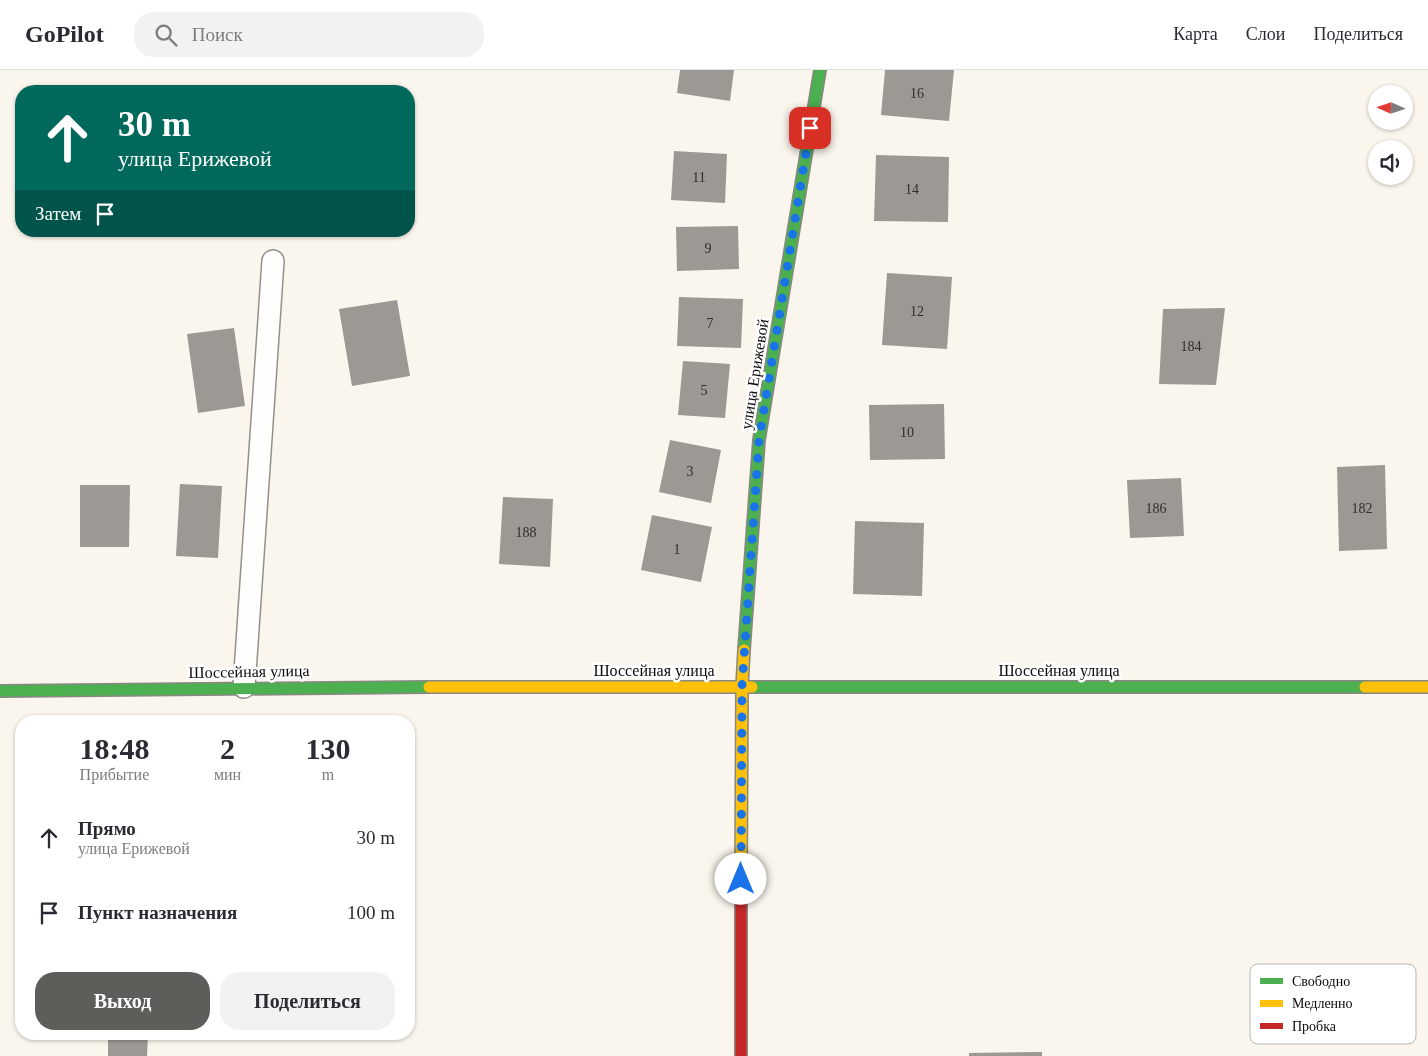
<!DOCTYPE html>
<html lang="ru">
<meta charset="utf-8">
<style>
body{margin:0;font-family:Georgia,serif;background:#f2f2f3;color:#2b2b33;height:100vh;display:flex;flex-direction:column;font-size:19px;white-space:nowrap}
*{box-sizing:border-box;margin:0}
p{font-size:16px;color:#7c7c81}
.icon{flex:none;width:28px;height:28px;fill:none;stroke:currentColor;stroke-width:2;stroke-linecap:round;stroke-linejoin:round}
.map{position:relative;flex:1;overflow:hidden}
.drawer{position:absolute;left:15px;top:645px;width:400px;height:325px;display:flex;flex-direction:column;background:#fff;border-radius:20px;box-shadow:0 1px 4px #0004}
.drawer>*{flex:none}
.hud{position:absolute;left:15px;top:15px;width:400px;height:152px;border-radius:20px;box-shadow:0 1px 4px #0004;background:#00695c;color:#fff;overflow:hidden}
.needle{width:32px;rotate:273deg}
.fabs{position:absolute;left:1368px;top:15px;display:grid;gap:10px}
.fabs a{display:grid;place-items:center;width:45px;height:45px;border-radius:50%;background:#fff;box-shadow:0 1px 4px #0004;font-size:25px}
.pin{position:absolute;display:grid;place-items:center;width:42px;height:42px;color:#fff;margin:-21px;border-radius:10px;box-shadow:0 2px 8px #0006}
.me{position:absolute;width:55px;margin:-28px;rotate:0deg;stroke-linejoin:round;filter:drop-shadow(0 0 4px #0008)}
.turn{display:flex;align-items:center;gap:18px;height:105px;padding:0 20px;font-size:22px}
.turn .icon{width:65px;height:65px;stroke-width:2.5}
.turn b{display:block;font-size:35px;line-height:42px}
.then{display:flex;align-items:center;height:48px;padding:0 20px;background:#0003;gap:10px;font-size:19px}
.eta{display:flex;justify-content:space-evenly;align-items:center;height:85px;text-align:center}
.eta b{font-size:30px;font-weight:600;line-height:35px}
.cta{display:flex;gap:10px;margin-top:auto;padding:10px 20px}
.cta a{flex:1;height:58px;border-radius:20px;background:#5e5d59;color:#fff;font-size:20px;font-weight:600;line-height:58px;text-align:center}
.cta a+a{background:#f2f2f3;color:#2b2b33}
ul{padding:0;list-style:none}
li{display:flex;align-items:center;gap:15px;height:75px;padding:0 20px}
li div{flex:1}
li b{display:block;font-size:19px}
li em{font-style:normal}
header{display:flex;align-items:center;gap:30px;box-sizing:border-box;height:70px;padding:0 25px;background:#fff;border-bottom:1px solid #e1e1e2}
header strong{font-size:24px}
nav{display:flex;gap:28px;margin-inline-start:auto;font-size:18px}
.search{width:350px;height:45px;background:#f2f2f3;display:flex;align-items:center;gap:12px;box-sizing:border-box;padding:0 18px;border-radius:20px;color:#7c7c81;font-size:19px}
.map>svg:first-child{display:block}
</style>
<header>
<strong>GoPilot</strong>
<div class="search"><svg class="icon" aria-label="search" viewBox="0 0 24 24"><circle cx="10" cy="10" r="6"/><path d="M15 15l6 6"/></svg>Поиск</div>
<nav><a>Карта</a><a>Слои</a><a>Поделиться</a></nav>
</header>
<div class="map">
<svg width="1428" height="986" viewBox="0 0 1428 986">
<rect width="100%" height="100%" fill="#faf6ed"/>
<g fill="#9c9893">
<polygon points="680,0 734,0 730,31 677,23"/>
<polygon points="885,0 954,0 949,51 881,45"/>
<polygon points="674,81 727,84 725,133 671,130"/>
<polygon points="876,85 949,87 948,152 874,151"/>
<polygon points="738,156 739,199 677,201 676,157"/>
<polygon points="887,203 952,207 947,279 882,275"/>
<polygon points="679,227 743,229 741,278 677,276"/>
<polygon points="397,230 410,306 352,316 339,239"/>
<polygon points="1225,238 1216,315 1159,314 1163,239"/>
<polygon points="234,258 245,336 198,343 187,264"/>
<polygon points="683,291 730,294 725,348 678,345"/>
<polygon points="944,334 945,389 870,390 869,335"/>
<polygon points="670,370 721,380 711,433 659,422"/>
<polygon points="1385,395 1387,479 1339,481 1337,397"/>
<polygon points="1181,408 1184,466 1130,468 1127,410"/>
<polygon points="180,414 222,416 218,488 176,486"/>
<polygon points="80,415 130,415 129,477 80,477"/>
<polygon points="503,427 553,429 550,497 499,494"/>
<polygon points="652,445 712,457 701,512 641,500"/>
<polygon points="855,451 924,453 922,526 853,524"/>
<polygon points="108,964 148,964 147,986 108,986"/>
<polygon points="1042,982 1042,986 969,986 969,983"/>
</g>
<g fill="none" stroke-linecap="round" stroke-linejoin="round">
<g stroke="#92908c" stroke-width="24">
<polyline id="lane" points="244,617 273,191"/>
</g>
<g stroke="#898783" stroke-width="14">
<g id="fast">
<polyline points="744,580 759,370 820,0"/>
<polyline points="752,617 1365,617"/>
<polyline points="0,621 429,617"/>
</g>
</g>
<g stroke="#898783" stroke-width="14">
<g id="slow">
<polyline points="429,617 752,617"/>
<polyline points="1365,617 1428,617"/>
<polyline points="741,811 742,616 744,580"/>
</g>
</g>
<g stroke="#898783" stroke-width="14">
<polyline id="jam" points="741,986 741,811"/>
</g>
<use href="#lane" stroke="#fefefc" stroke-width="21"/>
<use href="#fast" stroke="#4caf50" stroke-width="11"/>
<use href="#slow" stroke="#ffc107" stroke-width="11"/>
<use href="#jam" stroke="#c62828" stroke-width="11"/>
</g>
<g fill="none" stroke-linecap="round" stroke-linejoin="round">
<polyline stroke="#1a73e8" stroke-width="9" stroke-dasharray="0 16.2" points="741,809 742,616 759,370 810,58"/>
</g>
<g text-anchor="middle" stroke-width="5" stroke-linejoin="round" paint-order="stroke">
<g font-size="14" fill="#2e2e2c">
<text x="917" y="28">16</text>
<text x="699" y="112">11</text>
<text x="912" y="124">14</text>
<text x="708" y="183">9</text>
<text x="917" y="246">12</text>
<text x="710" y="258">7</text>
<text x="1191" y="281">184</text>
<text x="704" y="325">5</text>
<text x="907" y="367">10</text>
<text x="690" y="406">3</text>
<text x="1156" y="443">186</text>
<text x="1362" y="443">182</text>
<text x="526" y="467">188</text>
<text x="677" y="484">1</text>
</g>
<g font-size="16" fill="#0a0a0a" stroke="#fff">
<text transform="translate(754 304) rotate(-81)" y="6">улица Ерижевой</text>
<text x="654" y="606">Шоссейная улица</text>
<text x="1059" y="606">Шоссейная улица</text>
<text transform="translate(249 601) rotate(-1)" y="6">Шоссейная улица</text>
</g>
</g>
<rect x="1250" y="894" width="166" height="80" rx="8" fill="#fff" stroke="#b6b6b6" stroke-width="1"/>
<rect x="1260" y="908" width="23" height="6" fill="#4caf50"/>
<rect x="1260" y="930" width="23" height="7" fill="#ffc107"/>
<rect x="1260" y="953" width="23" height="6" fill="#c62828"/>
<g font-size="14" fill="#0a0a0a">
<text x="1292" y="916">Свободно</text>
<text x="1292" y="938">Медленно</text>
<text x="1292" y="961">Пробка</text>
</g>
</svg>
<div class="fabs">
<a><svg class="needle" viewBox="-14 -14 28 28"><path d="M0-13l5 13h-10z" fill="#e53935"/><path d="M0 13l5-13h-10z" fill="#7c7c81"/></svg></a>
<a><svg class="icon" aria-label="sound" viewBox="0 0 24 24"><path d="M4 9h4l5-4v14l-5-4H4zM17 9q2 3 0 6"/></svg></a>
</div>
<div class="pin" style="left:810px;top:58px;background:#d93025"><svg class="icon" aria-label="arrive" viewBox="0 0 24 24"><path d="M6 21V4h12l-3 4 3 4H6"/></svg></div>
<svg class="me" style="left:741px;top:809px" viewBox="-20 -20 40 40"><circle r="19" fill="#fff"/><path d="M0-13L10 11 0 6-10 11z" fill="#1a73e8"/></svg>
<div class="hud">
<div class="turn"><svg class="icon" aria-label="ahead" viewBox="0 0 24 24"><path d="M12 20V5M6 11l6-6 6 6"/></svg><div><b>30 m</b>улица Ерижевой</div></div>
<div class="then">Затем<svg class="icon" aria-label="arrive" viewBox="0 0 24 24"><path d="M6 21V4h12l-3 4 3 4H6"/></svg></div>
</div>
<section class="drawer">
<div class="eta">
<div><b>18:48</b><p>Прибытие</p></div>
<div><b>2</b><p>мин</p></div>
<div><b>130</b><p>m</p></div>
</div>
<ul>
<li><svg class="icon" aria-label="ahead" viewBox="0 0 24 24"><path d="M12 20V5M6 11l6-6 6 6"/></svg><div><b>Прямо</b><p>улица Ерижевой</p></div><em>30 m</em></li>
<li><svg class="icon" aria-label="arrive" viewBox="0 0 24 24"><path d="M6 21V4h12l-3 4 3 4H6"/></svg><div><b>Пункт назначения</b></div><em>100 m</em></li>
</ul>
<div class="cta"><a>Выход</a><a>Поделиться</a></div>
</section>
</div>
